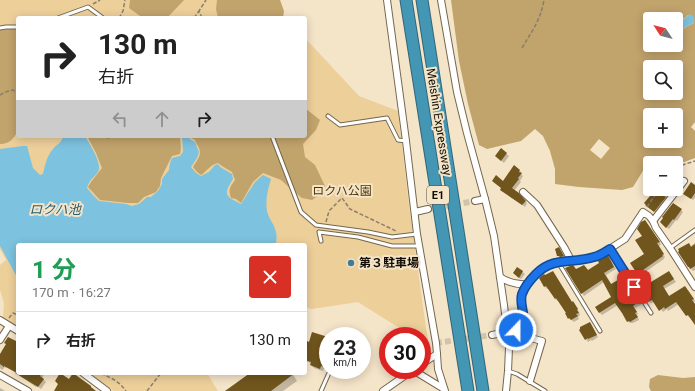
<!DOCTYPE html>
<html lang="ja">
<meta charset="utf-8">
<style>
body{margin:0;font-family:Roboto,"Noto Sans JP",sans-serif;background:#f6f6f6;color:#222;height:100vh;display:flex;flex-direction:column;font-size:15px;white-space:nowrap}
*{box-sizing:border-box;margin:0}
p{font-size:13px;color:#767676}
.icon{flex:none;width:22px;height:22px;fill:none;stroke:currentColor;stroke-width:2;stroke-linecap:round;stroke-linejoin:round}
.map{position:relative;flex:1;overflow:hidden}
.side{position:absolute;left:16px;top:243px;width:291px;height:132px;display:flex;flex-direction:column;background:#fff;border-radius:4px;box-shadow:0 2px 10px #0003}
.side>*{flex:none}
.guide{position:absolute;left:16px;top:16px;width:291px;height:122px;border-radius:4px;box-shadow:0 2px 10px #0003;background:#fff;color:#222;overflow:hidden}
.needle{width:26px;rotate:306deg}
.fabs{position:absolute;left:643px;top:12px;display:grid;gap:8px}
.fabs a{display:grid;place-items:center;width:40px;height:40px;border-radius:4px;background:#fff;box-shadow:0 2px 10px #0003;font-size:20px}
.speed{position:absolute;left:319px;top:327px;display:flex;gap:8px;font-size:20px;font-weight:700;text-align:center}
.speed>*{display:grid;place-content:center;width:52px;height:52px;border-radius:50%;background:#fff;box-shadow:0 2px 10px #0003;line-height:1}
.speed small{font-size:10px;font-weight:400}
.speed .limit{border:6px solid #d22;background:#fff;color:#111}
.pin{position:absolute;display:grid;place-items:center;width:34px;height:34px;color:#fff;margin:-17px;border-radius:8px;box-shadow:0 2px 6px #0006}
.me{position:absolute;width:44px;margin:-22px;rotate:22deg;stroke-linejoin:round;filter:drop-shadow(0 0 3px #0008)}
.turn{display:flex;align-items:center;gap:14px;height:84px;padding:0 16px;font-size:18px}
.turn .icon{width:52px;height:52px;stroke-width:2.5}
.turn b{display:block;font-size:28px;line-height:34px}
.lanes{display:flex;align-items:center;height:38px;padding:0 16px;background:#0003;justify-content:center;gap:20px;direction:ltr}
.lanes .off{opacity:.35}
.round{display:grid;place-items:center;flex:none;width:42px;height:42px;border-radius:4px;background:#f6f6f6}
.headline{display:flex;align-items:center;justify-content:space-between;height:68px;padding:0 16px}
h1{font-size:24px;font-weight:700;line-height:30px;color:#1e9e55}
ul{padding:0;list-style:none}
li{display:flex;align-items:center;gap:12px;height:56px;padding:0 16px;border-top:1px solid #e0e0e0}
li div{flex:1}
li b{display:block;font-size:15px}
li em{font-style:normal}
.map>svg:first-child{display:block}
</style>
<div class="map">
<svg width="695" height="391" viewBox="0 0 695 391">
<rect width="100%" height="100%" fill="#f4e4c8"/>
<g fill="#edcf9a">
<polygon points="0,0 233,0 244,18 18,18 18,136 305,136 305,38 359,96 398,111 409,205 426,328 429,347 422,342 422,336 412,336 358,302 312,309 305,307 305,245 18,245 18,328 3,318 4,303 0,290 0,265 6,260 0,249"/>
<polygon points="89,373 207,373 218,391 114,391"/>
</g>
<g fill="#c1a36c" fill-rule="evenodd">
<polygon points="130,0 184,0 167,18 145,18 140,16 129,8"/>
<polygon points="217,0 280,0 284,11 283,18 218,18 216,9"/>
<path d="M451 0H695V122L691 127 695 131V158L684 162 650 163V167L644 169 633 187 622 190 579 187 555 184V169L550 151 543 136 535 129 521 141 487 149 479 145 468 104 459 61ZM688 15 694 23C686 26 682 30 676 36V45H650V19H676V20L678 18C683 18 684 20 688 15ZM650 67H676V93H650ZM650 115H676V141H650ZM599 139 610 148 601 159 590 150Z"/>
<path d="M18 28V131C13 139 10 144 0 144V30Z"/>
<path d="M305 108 320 120 316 130 303 144 305 157 315 165 325 186 319 195 312 200 302 198 292 190 281 180 263 173 253 182 241 203 236 199 231 198C228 189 230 187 235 180L232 172 222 166 218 163C211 164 207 171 201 175L197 172 193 167C197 160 203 155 198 146 196 144 196 142 195 140 193 139 191 138 190 136H305Z"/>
<path d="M87 136H180C180 142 182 148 180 154L172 156 161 178 160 186 156 192 144 197 138 203H128L100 200 88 187 91 182 102 168 96 153Z"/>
<polygon points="658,375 683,378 695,377 695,391 651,391 649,387 650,379"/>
</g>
<g fill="#7dc2de">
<path d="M690 14C694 16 695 19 694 23 685 26 682 30 676 36V20L678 18 684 19Z"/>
<path d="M63 136H85C89 143 103 164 98 172 93 179 90 178 87 188L92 194 99 201 126 204 132 206 139 204 147 197H151L158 191 162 184V179L169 170 170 163 172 158 180 156 183 152 182 136H188L190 139 195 142 199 152 197 158 191 167 196 173 201 176 209 172 215 165 218 164 220 167 232 174 233 179C223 195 225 196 241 204L255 182 263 175 271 179C268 189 265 200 267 211 270 223 279 228 276 242L278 245H18V279L0 246V149L23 146H27L33 168 40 175 43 174C45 165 47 156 53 149 57 144 62 143 63 136Z"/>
</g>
<g fill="#0003">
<polygon points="501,150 509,156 504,163 498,158"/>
<polygon points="520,171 522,173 521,174 523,176 520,181 521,182 514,191 527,203 525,207 501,190 503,182"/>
<polygon points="676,177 681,182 676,188"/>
<polygon points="695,186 695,198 693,200 687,196"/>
<polygon points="657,189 675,189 666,199 667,201 657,213 649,208"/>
<polygon points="681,210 683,212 677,221 676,220 669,229 663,225 664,218"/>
<polygon points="645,221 661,244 659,246 665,257 664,258 664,259 645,272 652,283 669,272 676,282 664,289 670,297 688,290 695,301 694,302 695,304 695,323 691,317 690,318 687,315 679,304 668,311 667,309 663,312 655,302 651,303 648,301 644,281 632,263 645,254 643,236"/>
<polygon points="695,243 695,270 693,271 689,267 689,244 691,246"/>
<polygon points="561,251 565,258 562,259 558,256"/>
<polygon points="610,259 616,269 606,275 612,285 623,278 632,291 634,293 642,304 635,308 638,314 637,315 639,320 633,323 630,323 628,321 618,305 602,315 600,313 597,307 612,297 604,282 584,296 582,293 576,270 588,271"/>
<polygon points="518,268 525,274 521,279 516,276"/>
<polygon points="540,278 575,305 579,312 580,315 578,317 579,319 574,322 569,318 566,314 567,313 559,300 558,301 555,299 549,288 547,289 545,287"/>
<polygon points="592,326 598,337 592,341 591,340 588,342 586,339"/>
<polygon points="328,339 328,370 324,368 323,371 314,368 311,365 311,363 305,361 305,342 309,343"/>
<polygon points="18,344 18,373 45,373 42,378 46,382 41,389 37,386 36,387 7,367 6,368 5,367 2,370 0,368 0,355"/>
<polygon points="251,373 292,373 297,381 283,391 229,391"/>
<polygon points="0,388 5,391 0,391"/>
</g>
<g fill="#70551d">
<polygon points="501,148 507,153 501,161 495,156"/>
<polygon points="514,165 520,170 519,172 522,173 518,178 519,179 512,188 519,193 526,201 522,205 500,190 501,188 492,181 496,175 503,181"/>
<polygon points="691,182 695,185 695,193 691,199 683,194"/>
<polygon points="656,189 671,189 664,196 666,197 654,212 645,205 646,205 644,203"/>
<polygon points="673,203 682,209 674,220 673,219 666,228 660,222 663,218 662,217"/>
<polygon points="645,220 660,242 657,243 664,254 662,255 663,256 643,270 651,282 669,271 674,279 663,286 669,296 685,286 694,299 692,300 695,304 695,325 688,315 686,316 676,302 665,309 664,307 659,311 652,300 647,302 637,286 641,284 640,282 642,281 630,263 644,254 635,240 642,236 637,229 641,222"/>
<polygon points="689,243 691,247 695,244 695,266 690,269 689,267 688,267 678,252 679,251 678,249"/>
<polygon points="559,247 564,256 560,257 559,256 557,256 555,249"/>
<polygon points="608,255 614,267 604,273 611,284 623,277 631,290 632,289 640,301 633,306 637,312 635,313 638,317 630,322 629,321 627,322 622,313 615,303 599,313 595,307 611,297 602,280 581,294 565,268 570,266 573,265 576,269 584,265 588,270 599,263 598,261"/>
<polygon points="517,267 523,271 519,278 513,273"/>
<polygon points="553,271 572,302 573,301 578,309 577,310 579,313 576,314 578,316 571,320 569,318 568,319 565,313 566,313 556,298 555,299 546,286 544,287 539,278 544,274 545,275"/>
<polygon points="590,322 597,335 588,339 588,338 585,340 579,330 580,329 580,327"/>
<polygon points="312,332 328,337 328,368 321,366 320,369 310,365 311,362 305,360 305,340 309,342"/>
<polygon points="8,337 18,342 18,373 42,373 40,376 44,379 38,387 15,373 17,373 4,366 4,367 0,364 0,354 6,344 4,343"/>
<polygon points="60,373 69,379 73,373 91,386 91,387 96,391 54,391 58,384 55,381"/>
<polygon points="250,373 295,373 271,391 225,391"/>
</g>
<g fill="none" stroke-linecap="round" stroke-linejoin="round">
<g stroke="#d2c4ab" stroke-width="6" stroke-dasharray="6 3" stroke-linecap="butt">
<polyline points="428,209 475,201"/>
<polyline points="436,343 492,335"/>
</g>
<g stroke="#75674e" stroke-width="5">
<g id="service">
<polyline points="58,18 88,7 103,18"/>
<polyline points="0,28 6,27 18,27"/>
<polyline points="328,116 340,125 387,118 398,140 406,141"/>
<polyline points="272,136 301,212 316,225 368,232 392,237 417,234"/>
<polyline points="321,241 319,232 358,237 392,246 419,246"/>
<polyline points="670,248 695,230"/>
<polyline points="610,249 651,313"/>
<polyline points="558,262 600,331"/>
<polyline points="508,371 517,374 545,391"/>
<polyline points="321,391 329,373"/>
</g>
</g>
<g stroke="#75674e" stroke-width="8">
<g id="minor">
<polyline points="387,0 406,141 417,234 436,343 437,354 422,364"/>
<polyline points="441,0 457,92 467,133 485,199 494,236 504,305 509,348 508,371 506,391"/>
<polyline points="523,192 537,205 564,247 571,260"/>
<polyline points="475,201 485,199"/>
<polyline points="415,212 428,209"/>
<polyline points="653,221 684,181"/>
<path d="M500 277C509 283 517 285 527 284"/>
<polyline points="0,320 18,331"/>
<polyline points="492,335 516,330 523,324 524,319 522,305 522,294 526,286 538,272 546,266 556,262 584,260 600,255 625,239 643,212 649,216 653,221 656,228 670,248 695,287"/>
<polyline points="527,337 542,341 530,381"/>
<polyline points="0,340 9,326"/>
<polyline points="437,354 438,369 445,391"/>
<polyline points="413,370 444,389"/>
<polyline points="83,373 107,391"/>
<polyline points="0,375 28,391"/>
<polyline points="383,391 413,370"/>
</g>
</g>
<g stroke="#326677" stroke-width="13">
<g id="motorway">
<polyline points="406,0 468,391"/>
<polyline points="422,0 483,391"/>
</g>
</g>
<g stroke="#8a7f6c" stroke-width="1.5" stroke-dasharray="4 2" stroke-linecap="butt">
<polyline points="93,4 100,0"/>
<polyline points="119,18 123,11 125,0"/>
<polyline points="194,18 199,11"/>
<polyline points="202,18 199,11 206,0"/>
<path d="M522 48C532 31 541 19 544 0"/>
<polyline points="0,95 5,92 13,90 18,93"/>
<polyline points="107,136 108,138 114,136"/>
<polyline points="676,167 695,161"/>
<polyline points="647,207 659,189"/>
<polyline points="326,222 329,211 342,198 350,209 396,231"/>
<polyline points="9,318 13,313 18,315"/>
<path d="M101 373C112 379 118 380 126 391"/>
<polyline points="147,391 161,373"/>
</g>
<use href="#service" stroke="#fff" stroke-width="3"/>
<use href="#minor" stroke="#fff" stroke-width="6"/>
<use href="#motorway" stroke="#4496b5" stroke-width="11"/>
</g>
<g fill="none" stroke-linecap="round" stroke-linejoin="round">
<g stroke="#114b97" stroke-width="10">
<path id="route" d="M516 330C531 320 518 307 522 294 525 286 531 279 536 274 554 256 573 264 594 257 600 256 605 252 610 249L634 287"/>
</g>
<use href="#route" stroke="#1a73e8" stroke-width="7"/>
</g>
<circle fill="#407c94" stroke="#f4e4c8" stroke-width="1.5" cx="351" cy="263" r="4"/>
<g text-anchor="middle" stroke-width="4" stroke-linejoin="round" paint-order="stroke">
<rect fill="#f4e4c8" stroke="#564d3f" stroke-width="1" x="427" y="186" width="22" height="18" rx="3"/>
<g font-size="11" font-weight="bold" fill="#120c04">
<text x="438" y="199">E1</text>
</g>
<g font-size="12" fill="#120c04" stroke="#f4e4c8">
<text transform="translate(439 122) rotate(81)" y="4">Meishin Expressway</text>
</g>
<g font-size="12" fill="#4c3709" stroke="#f4e4c8">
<text x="342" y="195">ロクハ公園</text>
</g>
<g font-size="12" font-weight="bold" fill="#120c04" stroke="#f4e4c8" text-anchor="start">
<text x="359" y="267">第３駐車場</text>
</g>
<g font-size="13" font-style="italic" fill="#255c71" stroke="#f4e4c8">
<text x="55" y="214">ロクハ池</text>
</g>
</g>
</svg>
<div class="fabs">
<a><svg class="needle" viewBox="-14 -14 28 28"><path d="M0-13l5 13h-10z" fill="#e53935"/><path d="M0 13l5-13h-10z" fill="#767676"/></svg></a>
<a><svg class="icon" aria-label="search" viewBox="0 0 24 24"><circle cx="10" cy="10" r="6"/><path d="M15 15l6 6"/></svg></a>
<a>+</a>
<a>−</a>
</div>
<div class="speed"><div>23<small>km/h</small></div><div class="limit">30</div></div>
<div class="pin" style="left:634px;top:287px;background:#d93025"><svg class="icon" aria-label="arrive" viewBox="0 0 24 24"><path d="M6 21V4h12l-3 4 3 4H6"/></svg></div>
<svg class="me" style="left:516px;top:330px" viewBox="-20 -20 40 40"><circle r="17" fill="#1a73e8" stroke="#fff" stroke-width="3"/><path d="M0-11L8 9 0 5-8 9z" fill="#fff"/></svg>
<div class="guide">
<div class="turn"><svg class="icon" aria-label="right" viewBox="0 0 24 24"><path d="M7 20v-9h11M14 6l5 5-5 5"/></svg><div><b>130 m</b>右折</div></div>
<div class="lanes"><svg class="icon off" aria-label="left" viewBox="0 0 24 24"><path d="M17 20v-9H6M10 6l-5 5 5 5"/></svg><svg class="icon off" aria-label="ahead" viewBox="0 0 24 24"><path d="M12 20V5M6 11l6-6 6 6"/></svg><svg class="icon" aria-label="right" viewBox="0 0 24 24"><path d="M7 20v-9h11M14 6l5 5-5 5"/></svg></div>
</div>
<section class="side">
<div class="headline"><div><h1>1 分</h1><p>170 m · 16:27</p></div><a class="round" style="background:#d93025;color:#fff"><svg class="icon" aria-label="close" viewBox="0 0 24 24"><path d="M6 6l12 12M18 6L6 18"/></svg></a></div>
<ul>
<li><svg class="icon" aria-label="right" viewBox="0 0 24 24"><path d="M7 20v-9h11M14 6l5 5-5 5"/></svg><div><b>右折</b></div><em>130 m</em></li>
</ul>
</section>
</div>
